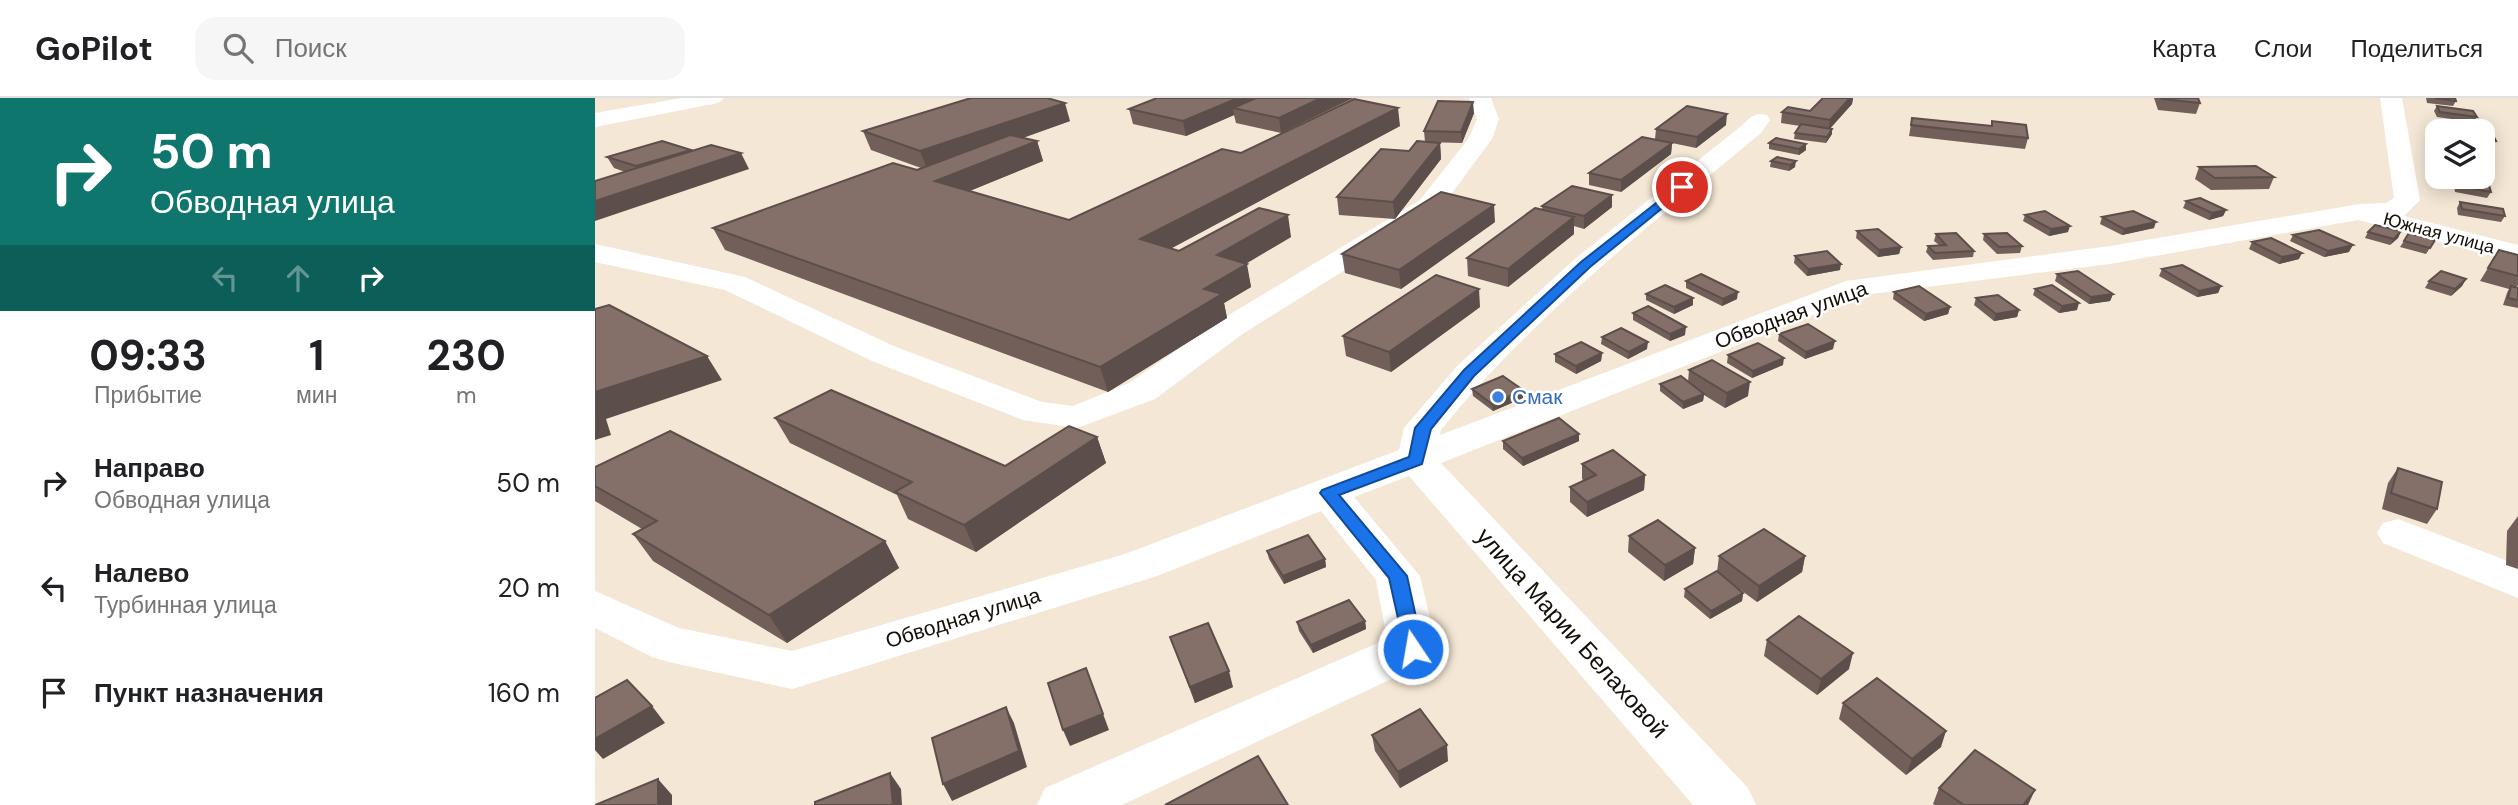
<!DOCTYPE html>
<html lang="ru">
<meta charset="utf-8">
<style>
body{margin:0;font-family:"DM Sans",sans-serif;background:#f6f6f6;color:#202124;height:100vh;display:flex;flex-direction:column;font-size:26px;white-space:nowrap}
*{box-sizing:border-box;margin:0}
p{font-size:23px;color:#757577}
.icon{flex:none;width:38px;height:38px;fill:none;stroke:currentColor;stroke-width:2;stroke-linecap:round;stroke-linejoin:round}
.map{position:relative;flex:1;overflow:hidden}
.drawer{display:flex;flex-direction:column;background:#fff;width:595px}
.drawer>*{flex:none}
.top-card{background:#0f766e;color:#fff;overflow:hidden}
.fabs{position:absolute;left:1830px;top:21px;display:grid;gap:14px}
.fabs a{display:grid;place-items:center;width:70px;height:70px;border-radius:14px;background:#fff;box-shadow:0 4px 18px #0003;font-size:35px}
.pin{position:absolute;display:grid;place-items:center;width:60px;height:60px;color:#fff;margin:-30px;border:4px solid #fff;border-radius:50%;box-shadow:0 2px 7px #0007}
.me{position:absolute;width:77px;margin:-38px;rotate:348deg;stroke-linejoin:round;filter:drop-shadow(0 0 5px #0008)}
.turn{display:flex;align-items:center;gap:24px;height:147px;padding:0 35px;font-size:32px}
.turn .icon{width:91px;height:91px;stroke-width:2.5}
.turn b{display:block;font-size:49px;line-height:60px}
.lanes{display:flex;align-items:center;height:66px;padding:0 35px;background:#0003;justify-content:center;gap:35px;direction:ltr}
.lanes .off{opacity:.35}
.eta{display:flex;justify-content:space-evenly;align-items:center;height:119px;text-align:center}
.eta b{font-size:42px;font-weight:700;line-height:49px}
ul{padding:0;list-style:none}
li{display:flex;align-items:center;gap:21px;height:105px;padding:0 35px}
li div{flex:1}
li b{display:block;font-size:26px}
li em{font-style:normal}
header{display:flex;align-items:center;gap:42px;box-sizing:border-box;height:98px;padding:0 35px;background:#fff;border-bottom:2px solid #e0e0e0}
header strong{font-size:33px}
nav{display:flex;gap:38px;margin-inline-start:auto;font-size:24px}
.search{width:490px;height:63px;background:#f6f6f6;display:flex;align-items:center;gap:18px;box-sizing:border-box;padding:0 24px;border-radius:21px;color:#757577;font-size:26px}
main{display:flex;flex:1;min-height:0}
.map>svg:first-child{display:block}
</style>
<header>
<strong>GoPilot</strong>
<div class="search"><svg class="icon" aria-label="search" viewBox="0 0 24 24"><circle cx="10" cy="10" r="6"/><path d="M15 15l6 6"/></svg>Поиск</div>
<nav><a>Карта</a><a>Слои</a><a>Поделиться</a></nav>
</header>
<main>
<section class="drawer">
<div class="top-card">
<div class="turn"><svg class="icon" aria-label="right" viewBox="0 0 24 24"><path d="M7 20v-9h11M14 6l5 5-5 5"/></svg><div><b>50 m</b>Обводная улица</div></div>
<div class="lanes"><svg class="icon off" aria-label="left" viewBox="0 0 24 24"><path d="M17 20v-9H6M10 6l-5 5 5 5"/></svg><svg class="icon off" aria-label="ahead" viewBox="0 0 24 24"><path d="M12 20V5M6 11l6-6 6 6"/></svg><svg class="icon" aria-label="right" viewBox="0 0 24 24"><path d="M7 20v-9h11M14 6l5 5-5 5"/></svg></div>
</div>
<div class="eta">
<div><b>09:33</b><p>Прибытие</p></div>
<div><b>1</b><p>мин</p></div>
<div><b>230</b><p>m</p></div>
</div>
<ul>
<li><svg class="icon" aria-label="right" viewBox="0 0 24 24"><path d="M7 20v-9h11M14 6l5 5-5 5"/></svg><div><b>Направо</b><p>Обводная улица</p></div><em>50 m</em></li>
<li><svg class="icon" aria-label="left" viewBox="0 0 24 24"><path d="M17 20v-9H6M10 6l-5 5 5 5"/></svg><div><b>Налево</b><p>Турбинная улица</p></div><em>20 m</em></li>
<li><svg class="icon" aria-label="arrive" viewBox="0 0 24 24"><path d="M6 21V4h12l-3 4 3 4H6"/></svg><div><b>Пункт назначения</b></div><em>160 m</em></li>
</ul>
</section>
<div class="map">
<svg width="1923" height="707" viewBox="0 0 1923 707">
<rect width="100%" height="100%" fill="#f5e7d5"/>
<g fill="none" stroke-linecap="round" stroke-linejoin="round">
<g fill="#fff" fill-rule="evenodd">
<polygon points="87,0 129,0 125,4 118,6 0,29 0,15"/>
<polygon points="874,0 896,0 904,21 897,41 843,114 649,235 560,301 482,330 428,322 277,263 130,192 0,164 0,146 150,179 301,249 447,304 478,308 534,285 627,221 825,102 874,40 882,21"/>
<path d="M1785 0H1807L1825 102 1809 118 1923 147V165L1763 122 1515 166 1268 197 846 365 1153 690 1161 707H1098L814 378 759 399 825 478 842 550 835 563 527 707H442L450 690 792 541 781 482 726 413 562 478 197 591 74 564 57 559 0 530V493L84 530 197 553 530 456 804 352 809 330 862 268 981 160 1150 25C1157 17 1161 15 1172 17L1175 22 1166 35C1054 128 938 218 846 332L845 337 1251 183 1515 148 1765 106 1791 105 1799 100Z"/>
<polygon points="1803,421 1923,467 1923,500 1788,445 1782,435 1788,425"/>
</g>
</g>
<g fill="#725f5a">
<polygon points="758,0 686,35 641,25 639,17 591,38 538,26 534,11"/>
<polygon points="1228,0 1258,0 1257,6 1235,30 1237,31 1237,36 1231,45 1199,41 1200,35 1205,28 1186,25 1187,14 1215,13"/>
<polygon points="1559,0 1603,0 1605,5 1601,16 1563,12"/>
<polygon points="1831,0 1860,0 1861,3 1858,8 1832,5"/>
<polygon points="1842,8 1882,19 1879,24 1842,19 1839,13"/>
<polygon points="879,15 867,45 830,44 829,33"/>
<polygon points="1317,20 1396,28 1397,23 1433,40 1430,51 1314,38"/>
<polygon points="475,23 428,40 442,43 448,63 374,93 474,122 646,55 805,28 576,150 584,153 696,139 651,165 656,189 629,205 632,220 513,294 130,152 118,130 326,70 276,52 268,33"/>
<polygon points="1843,23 1879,33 1843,33 1840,28"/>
<polygon points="1131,27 1101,50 1077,45 1076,56 1026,94 994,87 994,75 1060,41 1061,31"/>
<polygon points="1888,37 1901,43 1898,49 1888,48"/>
<polygon points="845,45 846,61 800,121 744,117 742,99 814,53"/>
<polygon points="1174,45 1211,46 1211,52 1204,57 1174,51"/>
<polygon points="96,53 154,71 30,74 19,70 12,59"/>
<polygon points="1176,63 1200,69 1194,73 1175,69"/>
<polygon points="1888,65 1896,74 1893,80 1887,79 1888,79"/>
<polygon points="1604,69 1679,79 1674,91 1616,92 1600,81"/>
<polygon points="1862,81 1896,94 1892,100 1860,94 1859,87"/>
<polygon points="1591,103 1631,112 1628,118 1614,122 1588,110"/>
<polygon points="1865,104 1910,118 1906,124 1863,117 1862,110"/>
<polygon points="947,108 1017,109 989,131 979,128 979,136 913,189 873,178 872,160 947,111"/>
<polygon points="1430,117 1473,134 1454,138 1428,123"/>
<polygon points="1507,119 1559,130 1527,137 1505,126"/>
<polygon points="900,124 806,191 750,175 747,156"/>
<polygon points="1262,133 1306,149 1304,156 1283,159 1261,140"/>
<polygon points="1806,133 1803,140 1795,147 1770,140 1773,134"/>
<polygon points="1341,136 1379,153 1378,159 1338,162 1331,154 1333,148 1344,147 1339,143"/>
<polygon points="1389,136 1427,148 1425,155 1402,156 1388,142"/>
<polygon points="1698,137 1754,154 1729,159 1695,143"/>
<polygon points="1840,142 1831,156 1805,149 1809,143"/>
<polygon points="1657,144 1704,161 1684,166 1654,151"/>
<polygon points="1904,152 1923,157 1923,187 1921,190 1923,190 1923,210 1908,207 1912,195 1914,191 1885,183"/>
<polygon points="1200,158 1245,172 1212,178 1199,165"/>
<polygon points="1567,171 1626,188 1623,195 1602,199 1564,178"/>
<polygon points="1462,176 1518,196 1515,203 1494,206 1460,183"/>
<polygon points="1871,181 1867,188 1856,198 1830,190 1834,183"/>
<polygon points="1091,183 1142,201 1127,208 1091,190"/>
<polygon points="1440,191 1482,212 1464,215 1438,197"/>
<polygon points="1299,194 1355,209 1353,216 1329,223 1298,201"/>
<polygon points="1051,196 1098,207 1079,216 1051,202"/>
<polygon points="1381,200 1424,212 1422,219 1399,223 1379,207"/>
<polygon points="885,209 796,274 751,258 748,238"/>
<polygon points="1038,215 1090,237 1075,243 1038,222"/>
<polygon points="1184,236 1238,251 1210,261 1183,243"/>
<polygon points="1007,239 1052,251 1033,261 1006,246"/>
<polygon points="1007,255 1006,263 981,276 960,264 960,256"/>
<polygon points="1133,257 1188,267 1157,280 1132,265"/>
<polygon points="1094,272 1153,298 1130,310 1109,297 1108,303 1088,311 1065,293 1065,286 1093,284"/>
<polygon points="877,291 928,300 898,313 878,298"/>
<polygon points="180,320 410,368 502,339 511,365 381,454 313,421 302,397 195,345"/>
<polygon points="908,343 984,343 928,368 908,351"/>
<polygon points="987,366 1050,377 1049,392 992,419 975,404 975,389 989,383 987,381"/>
<polygon points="0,369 290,443 304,470 192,545 58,463 38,436 47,431 0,403"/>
<polygon points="1803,370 1842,411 1832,426 1787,411 1793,385"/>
<polygon points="1923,418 1923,471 1911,467 1912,433"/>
<polygon points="1034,438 1100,450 1098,466 1069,483 1033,454"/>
<polygon points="672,453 730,461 731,469 689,486 674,461"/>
<polygon points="1124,458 1210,458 1207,474 1162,504 1132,482 1148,495 1147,503 1115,521 1089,499 1090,491 1122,474"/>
<polygon points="770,523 771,531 718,555 704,533 702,524"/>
<polygon points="575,539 638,589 600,605"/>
<polygon points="1172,542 1254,571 1222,597 1169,558"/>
<polygon points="1248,605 1346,649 1311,677 1244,621"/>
<polygon points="777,637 853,663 805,690 780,653"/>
<polygon points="1344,690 1433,707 1340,707 1338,706"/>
</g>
<g fill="#5c4e4a">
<polygon points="643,0 680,0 638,10 639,17 591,38 588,23"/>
<polygon points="726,0 758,0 686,35 684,20"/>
<polygon points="1255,0 1258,0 1257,6 1233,33 1235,22"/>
<polygon points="878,4 879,15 867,45 866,34"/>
<polygon points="470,5 475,23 333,73 325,53"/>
<polygon points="803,10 805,28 551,164 545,141"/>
<polygon points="1132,16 1131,27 1101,50 1102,39"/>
<polygon points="1237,31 1237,36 1231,45 1232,39"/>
<polygon points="442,43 448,63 348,104 340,83"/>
<polygon points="845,45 846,61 800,121 798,104"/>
<polygon points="1077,45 1076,56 1026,94 1026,82"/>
<polygon points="1211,46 1211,52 1204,57 1204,51"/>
<polygon points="96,52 101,63 48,80 41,68"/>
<polygon points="146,55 154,71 0,123 0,103"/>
<polygon points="1201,63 1200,69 1194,73 1195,67"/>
<polygon points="1017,97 1017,109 989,131 989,118"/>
<polygon points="899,107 900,124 806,191 804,172"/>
<polygon points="1631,112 1628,118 1614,122 1617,115"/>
<polygon points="693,117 696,139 627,180 622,157"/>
<polygon points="979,119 979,136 913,189 913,171"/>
<polygon points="1561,124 1559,130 1527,137 1529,131"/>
<polygon points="1475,128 1473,134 1454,138 1456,131"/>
<polygon points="1806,133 1803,140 1795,147 1799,141"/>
<polygon points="1758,147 1754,154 1729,159 1733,153"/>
<polygon points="1306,149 1304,156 1283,159 1284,152"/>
<polygon points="1707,155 1704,161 1684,166 1687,159"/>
<polygon points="652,166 656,189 629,205 632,220 513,294 505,269 609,191"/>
<polygon points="1246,166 1245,172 1212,178 1213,171"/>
<polygon points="1871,181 1867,188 1856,198 1860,191"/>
<polygon points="1626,188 1623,195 1602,199 1604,193"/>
<polygon points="884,191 885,209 796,274 794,254"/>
<polygon points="1143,194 1142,201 1127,208 1128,201"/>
<polygon points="1518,196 1515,203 1494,206 1496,199"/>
<polygon points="1098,200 1098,207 1079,216 1079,209"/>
<polygon points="1484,205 1482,212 1464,215 1467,208"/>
<polygon points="1355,209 1353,216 1329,223 1331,216"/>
<polygon points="1424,212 1422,219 1399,223 1401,216"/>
<polygon points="1091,229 1090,237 1075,243 1075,236"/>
<polygon points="1240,243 1238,251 1210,261 1211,254"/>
<polygon points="1053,244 1052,251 1033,261 1034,254"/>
<polygon points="1007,255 1006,263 981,276 981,268"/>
<polygon points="112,258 127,282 11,321 16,337 0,342 0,294"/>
<polygon points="1189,260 1188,267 1157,280 1158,273"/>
<polygon points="1155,284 1153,298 1130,310 1132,295"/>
<polygon points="928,292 928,300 898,313 897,306"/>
<polygon points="1109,296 1108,303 1088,311 1088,304"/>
<polygon points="984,336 984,343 928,368 927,360"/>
<polygon points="502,339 511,365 381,454 369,427"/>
<polygon points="1050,377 1049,392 992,419 992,404"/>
<polygon points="290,443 304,470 192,545 174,517"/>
<polygon points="1100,450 1098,466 1069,483 1070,467"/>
<polygon points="1210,458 1207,474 1162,504 1164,488"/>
<polygon points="730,461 731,469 689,486 688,478"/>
<polygon points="1148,495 1147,503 1115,521 1116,513"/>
<polygon points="770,523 771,531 718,555 716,547"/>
<polygon points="1258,555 1254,571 1222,597 1226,581"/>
<polygon points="491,570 514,632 475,648 468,632"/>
<polygon points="634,573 638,589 600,605 595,589"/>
<polygon points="57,608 70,625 8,661 0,652 0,641"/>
<polygon points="411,609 419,625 432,669 357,703 348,686"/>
<polygon points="1351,633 1346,649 1311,677 1317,661"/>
<polygon points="852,647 853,663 805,690 803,674"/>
<polygon points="295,675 306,691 307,707 298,707"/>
<polygon points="63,681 77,697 77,707 63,707"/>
<polygon points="1440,692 1433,707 1428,707"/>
</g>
<g fill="#846f69" stroke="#5c4e4a" stroke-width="2">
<polygon points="376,0 452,0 470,5 325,53 268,33"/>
<polygon points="562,0 643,0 588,23 534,11"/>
<polygon points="661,0 726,0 684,20 638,10"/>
<polygon points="1228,0 1255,0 1235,22 1187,14 1193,9 1215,13"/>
<polygon points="1566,0 1603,0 1605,5 1567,1"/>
<polygon points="1840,0 1860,0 1861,3"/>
<polygon points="759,1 803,10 545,141 584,153 664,110 693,117 622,157 652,166 609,191 627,196 505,269 118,130 298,65 322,72 415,37 442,43 340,83 474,122 627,51 646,55"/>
<polygon points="843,3 878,4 866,34 829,33"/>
<polygon points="1092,8 1132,16 1102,39 1061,31"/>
<polygon points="1842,8 1878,13 1882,19 1845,14"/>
<polygon points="1317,20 1397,28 1397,23 1431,27 1433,40 1316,27"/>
<polygon points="1843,23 1876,27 1879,33 1847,30"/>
<polygon points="1206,26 1237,31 1232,39 1200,35"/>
<polygon points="1888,37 1899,39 1901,43 1888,41"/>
<polygon points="1047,39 1077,45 1026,82 994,75"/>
<polygon points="1181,40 1211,46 1204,51 1174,45"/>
<polygon points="67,43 96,52 41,68 12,59"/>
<polygon points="822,43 845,45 798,104 742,99 786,51 814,53"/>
<polygon points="116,47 146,55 0,103 0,83"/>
<polygon points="1182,59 1201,63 1195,67 1176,63"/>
<polygon points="1888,65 1894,66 1896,74 1888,72"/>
<polygon points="1661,68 1679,79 1620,80 1604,69"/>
<polygon points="1862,81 1894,87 1896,94 1864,88"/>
<polygon points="977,88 1017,97 989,118 947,108"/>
<polygon points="846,94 899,107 804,172 747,156"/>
<polygon points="1605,100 1631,112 1617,115 1591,103"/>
<polygon points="1865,104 1908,111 1910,118 1867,111"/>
<polygon points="940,110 979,119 913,171 872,160"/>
<polygon points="1450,113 1475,128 1456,131 1430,117"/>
<polygon points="1538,113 1561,124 1529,131 1507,119"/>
<polygon points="1780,127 1806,133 1799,141 1773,134"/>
<polygon points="1283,131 1306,149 1284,152 1262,133"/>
<polygon points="1724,132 1758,147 1733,153 1698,137"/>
<polygon points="1361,135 1379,153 1340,155 1333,148 1351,147 1341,136"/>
<polygon points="1412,135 1427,148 1404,149 1389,136"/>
<polygon points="1814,135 1840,142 1835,150 1809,143"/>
<polygon points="1676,140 1707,155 1687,159 1657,144"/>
<polygon points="1904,152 1923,157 1923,178 1893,170"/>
<polygon points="1232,153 1246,166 1213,171 1200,158"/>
<polygon points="1587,167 1626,188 1604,193 1567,171"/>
<polygon points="1483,173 1518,196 1496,199 1462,176"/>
<polygon points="1846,173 1871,181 1860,191 1834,183"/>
<polygon points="1106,176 1143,194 1128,201 1091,183"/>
<polygon points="841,177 884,191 794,254 748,238"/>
<polygon points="1070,187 1098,200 1079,209 1051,196"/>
<polygon points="1457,187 1484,205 1467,208 1440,191"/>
<polygon points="1324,188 1355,209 1331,216 1299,194"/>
<polygon points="1916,188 1923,190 1923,202 1913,200"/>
<polygon points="1403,197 1424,212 1401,216 1381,200"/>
<polygon points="14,207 112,258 0,294 0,211"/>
<polygon points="1053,208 1091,229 1075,236 1038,215"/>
<polygon points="1213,226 1240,243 1211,254 1184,236"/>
<polygon points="1026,230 1053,244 1034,254 1007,239"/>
<polygon points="986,244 1007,255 981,268 960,256"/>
<polygon points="1163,245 1189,260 1158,273 1133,257"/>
<polygon points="1117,262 1155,284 1132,295 1094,272"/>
<polygon points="908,278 928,292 897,306 877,291"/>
<polygon points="1086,278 1109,296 1088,304 1065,286"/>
<polygon points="236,292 410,368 474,328 502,339 369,427 300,394 317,384 180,320"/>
<polygon points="964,320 984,336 927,360 908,343"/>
<polygon points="75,333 290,443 174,517 38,436 62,423 0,388 0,369"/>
<polygon points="1018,352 1050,377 992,404 975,389 1001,377 987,366"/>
<polygon points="1803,370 1847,384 1842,411 1796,395"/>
<polygon points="1063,422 1100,450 1070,467 1034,438"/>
<polygon points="1169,431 1210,458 1164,488 1124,458"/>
<polygon points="713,437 730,461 688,478 672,453"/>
<polygon points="1122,473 1148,495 1116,513 1090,491"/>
<polygon points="754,502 770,523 716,547 702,524"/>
<polygon points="1204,518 1258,555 1226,581 1172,542"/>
<polygon points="613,525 634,573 595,589 575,539"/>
<polygon points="491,570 508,616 468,632 453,585"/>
<polygon points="1282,580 1351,633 1317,661 1248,605"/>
<polygon points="32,582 57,608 0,641 0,600"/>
<polygon points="411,609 424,653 348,686 337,640"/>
<polygon points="825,611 852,647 803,674 777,637"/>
<polygon points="1380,652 1440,692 1428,707 1369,707 1344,690"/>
<polygon points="663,658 693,707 570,707"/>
<polygon points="295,675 298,707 220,707 220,704"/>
<polygon points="63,681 63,707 0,707"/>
</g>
<polygon fill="#1a73e8" stroke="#114b97" stroke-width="2" points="1084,87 1093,89 995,169 879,278 836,331 827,366 744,397 812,478 828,551 825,556 818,558 811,556 794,480 725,395 727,392 814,359 820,330 869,272 986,164"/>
<circle fill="#3f7fe0" stroke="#fff" stroke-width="2.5" cx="903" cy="299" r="7"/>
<g text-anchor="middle" stroke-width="5" stroke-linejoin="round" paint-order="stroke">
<g font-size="18" fill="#140f09" stroke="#fff">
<text transform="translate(1844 135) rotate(15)" y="6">Южная улица</text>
</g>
<g font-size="21" fill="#140f09" stroke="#fff">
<text transform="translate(1196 217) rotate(-20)" y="7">Обводная улица</text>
<text transform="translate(368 520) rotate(-17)" y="7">Обводная улица</text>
</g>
<g font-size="21" fill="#366cbe" stroke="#fff" text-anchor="start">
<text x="917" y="306">Смак</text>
</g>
<g font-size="24" fill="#140f09" stroke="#fff">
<text transform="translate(977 535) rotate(48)" y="8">улица Марии Белаховой</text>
</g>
</g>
</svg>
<div class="fabs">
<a><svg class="icon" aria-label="layers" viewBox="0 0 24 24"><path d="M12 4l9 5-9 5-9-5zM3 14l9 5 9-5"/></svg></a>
</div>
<div class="pin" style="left:1087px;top:89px;background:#d93025"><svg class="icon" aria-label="arrive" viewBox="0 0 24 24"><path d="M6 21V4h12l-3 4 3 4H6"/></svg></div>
<svg class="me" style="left:818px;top:551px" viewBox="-20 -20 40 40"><circle r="17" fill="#1a73e8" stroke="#fff" stroke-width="3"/><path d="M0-11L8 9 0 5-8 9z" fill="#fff"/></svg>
</div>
</main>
